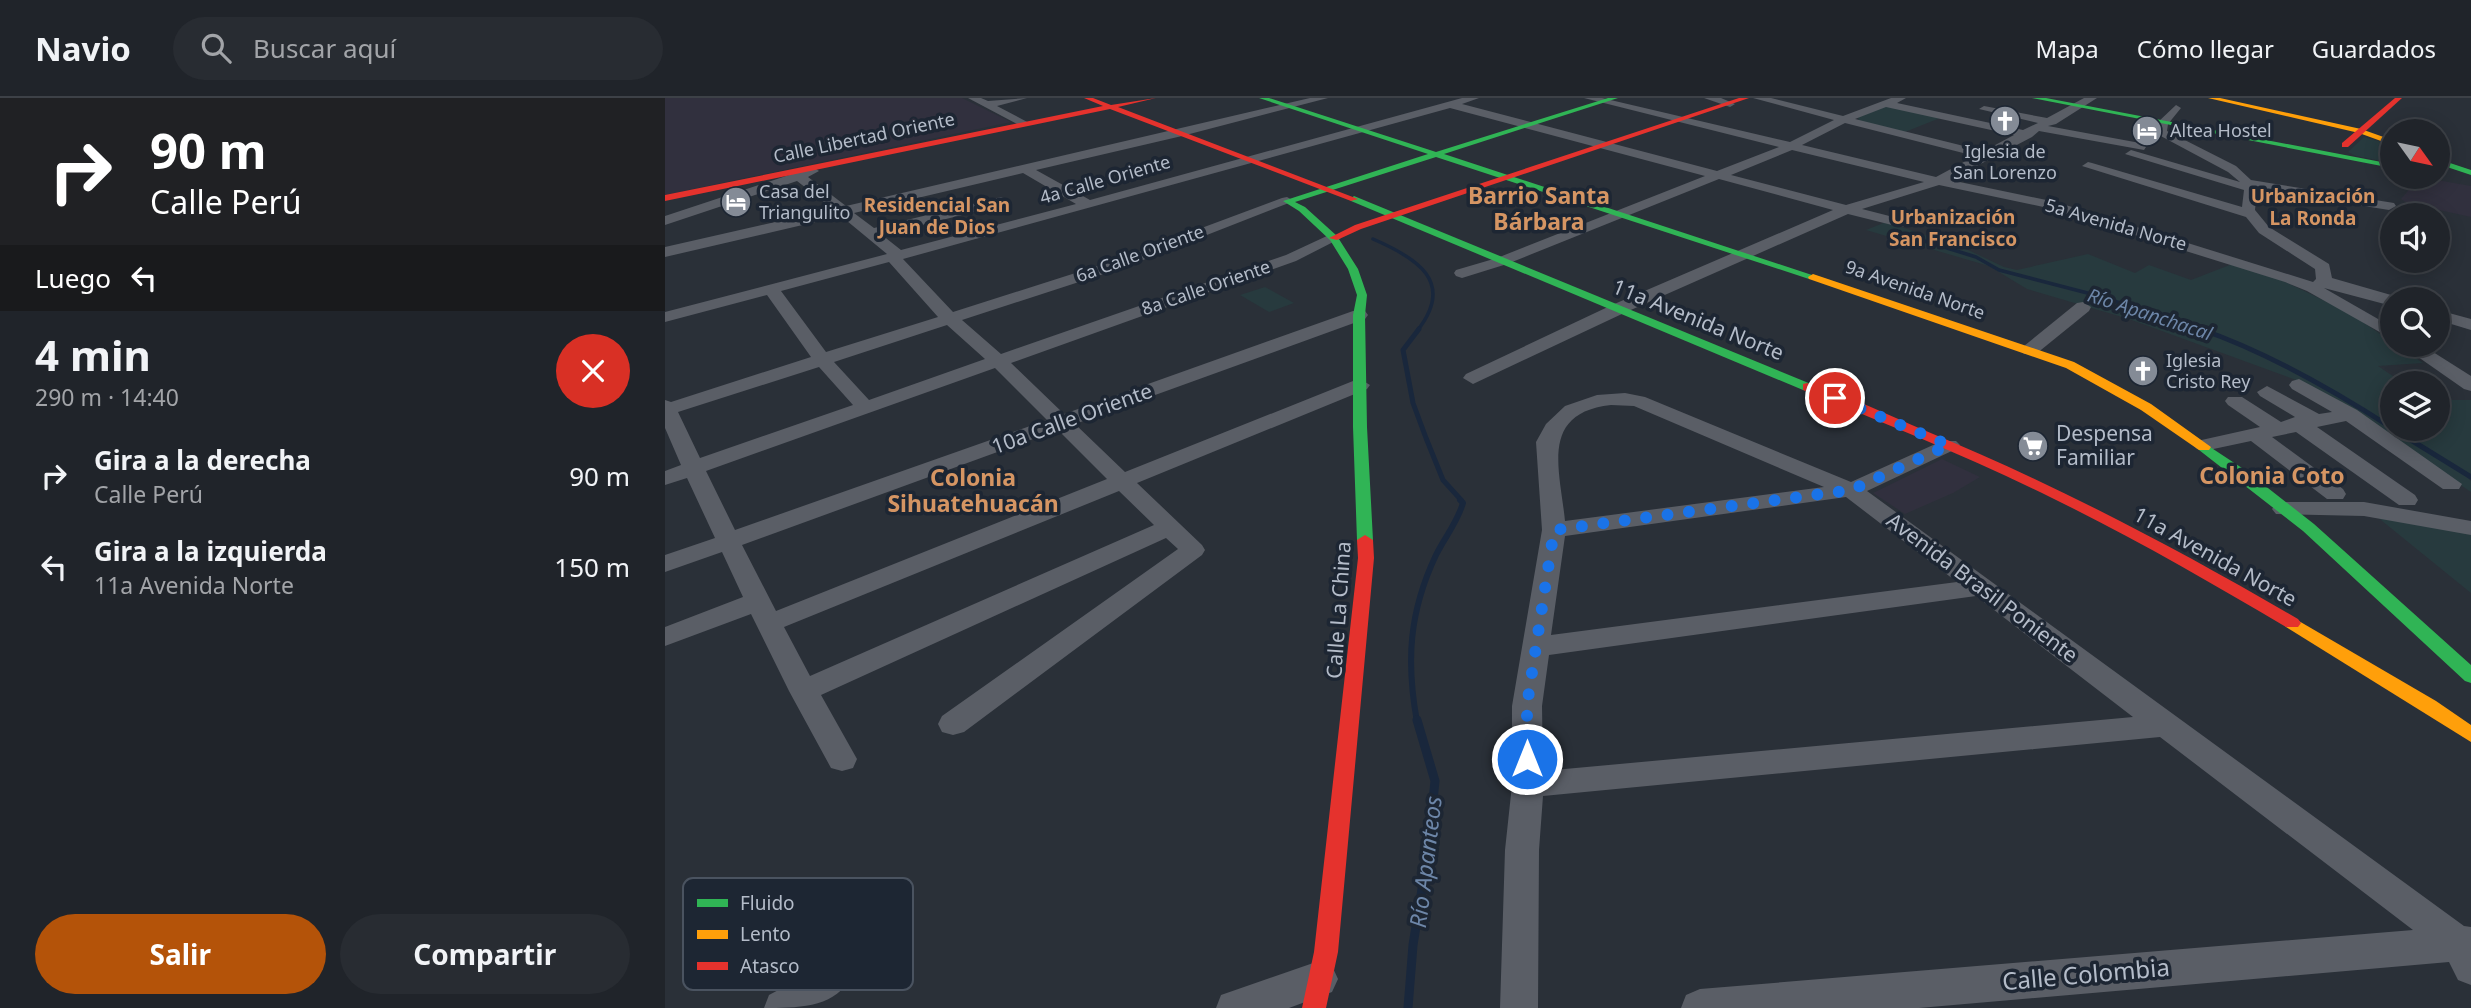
<!DOCTYPE html>
<html lang="es">
<meta charset="utf-8">
<style>
body{margin:0;font-family:"Noto Sans",sans-serif;background:#282c32;color:#f1f3f6;height:100vh;display:flex;flex-direction:column;font-size:26px;white-space:nowrap}
*{box-sizing:border-box;margin:0}
p{font-size:23px;color:#a2a4a8}
.icon{flex:none;width:38px;height:38px;fill:none;stroke:currentColor;stroke-width:2;stroke-linecap:round;stroke-linejoin:round}
.map{position:relative;flex:1;overflow:hidden}
.details{display:flex;flex-direction:column;background:#20242a;width:665px}
.details>*{flex:none}
.banner{background:#202124;color:#fff;overflow:hidden}
.needle{width:46px;rotate:123deg}
.buttons{position:absolute;left:1715px;top:21px;display:grid;gap:14px}
.buttons a{display:grid;place-items:center;width:70px;height:70px;border-radius:50%;background:#20242a;box-shadow:0 4px 18px #0003,0 0 0 2px #3d4147;font-size:35px}
.pin{position:absolute;display:grid;place-items:center;width:60px;height:60px;color:#fff;margin:-30px;border:4px solid #fff;border-radius:50%;box-shadow:0 2px 7px #0007}
.me{position:absolute;width:77px;margin:-38px;rotate:0deg;stroke-linejoin:round;filter:drop-shadow(0 0 5px #0008)}
.turn{display:flex;align-items:center;gap:24px;height:147px;padding:0 35px;font-size:32px}
.turn .icon{width:91px;height:91px;stroke-width:2.5}
.turn b{display:block;font-size:49px;line-height:60px}
.then{display:flex;align-items:center;height:66px;padding:0 35px;background:#0003;gap:14px;font-size:26px}
.round{display:grid;place-items:center;flex:none;width:74px;height:74px;border-radius:37px;background:#282c32}
.overview{display:flex;align-items:center;justify-content:space-between;height:119px;padding:0 35px}
h1{font-size:42px;font-weight:700;line-height:52px}
.action{display:flex;gap:14px;margin-top:auto;padding:14px 35px}
.action a{flex:1;height:80px;border-radius:42px;background:#b45309;color:#fff;font-size:28px;font-weight:700;line-height:80px;text-align:center}
.action a+a{background:#282c32;color:#f1f3f6}
ul{padding:0;list-style:none}
li{display:flex;align-items:center;gap:21px;height:91px;padding:0 35px}
li div{flex:1}
li b{display:block;font-size:26px}
li em{font-style:normal}
header{display:flex;align-items:center;gap:42px;box-sizing:border-box;height:98px;padding:0 35px;background:#20242a;border-bottom:2px solid #3d4147}
header strong{font-size:33px}
nav{display:flex;gap:38px;margin-inline-start:auto;font-size:24px}
.search{width:490px;height:63px;background:#282c32;display:flex;align-items:center;gap:18px;box-sizing:border-box;padding:0 24px;border-radius:38px;color:#a2a4a8;font-size:26px}
main{display:flex;flex:1;min-height:0}
.map>svg:first-child{display:block}
</style>
<header>
<strong>Navio</strong>
<div class="search"><svg class="icon" aria-label="search" viewBox="0 0 24 24"><circle cx="10" cy="10" r="6"/><path d="M15 15l6 6"/></svg>Buscar aquí</div>
<nav><a>Mapa</a><a>Cómo llegar</a><a>Guardados</a></nav>
</header>
<main>
<section class="details">
<div class="banner">
<div class="turn"><svg class="icon" aria-label="right" viewBox="0 0 24 24"><path d="M7 20v-9h11M14 6l5 5-5 5"/></svg><div><b>90 m</b>Calle Perú</div></div>
<div class="then">Luego<svg class="icon" aria-label="left" viewBox="0 0 24 24"><path d="M17 20v-9H6M10 6l-5 5 5 5"/></svg></div>
</div>
<div class="overview"><div><h1>4 min</h1><p>290 m · 14:40</p></div><a class="round" style="background:#d93025;color:#fff"><svg class="icon" aria-label="close" viewBox="0 0 24 24"><path d="M6 6l12 12M18 6L6 18"/></svg></a></div>
<ul>
<li><svg class="icon" aria-label="right" viewBox="0 0 24 24"><path d="M7 20v-9h11M14 6l5 5-5 5"/></svg><div><b>Gira a la derecha</b><p>Calle Perú</p></div><em>90 m</em></li>
<li><svg class="icon" aria-label="left" viewBox="0 0 24 24"><path d="M17 20v-9H6M10 6l-5 5 5 5"/></svg><div><b>Gira a la izquierda</b><p>11a Avenida Norte</p></div><em>150 m</em></li>
</ul>
<div class="action"><a>Salir</a><a>Compartir</a></div>
</section>
<div class="map">
<svg width="1806" height="910" viewBox="0 0 1806 910">
<rect width="100%" height="100%" fill="#2a3038"/>
<g fill="#31303e">
<polygon points="0,0 297,0 346,24 0,97"/>
<polygon points="1755,79 1806,88 1806,119 1742,105 1736,101"/>
<polygon points="1277,361 1315,379 1288,395 1240,416 1208,395"/>
</g>
<g fill="#273a3e">
<polygon points="1219,9 1227,9 1275,20 1240,34 1194,23 1193,19"/>
<polygon points="1699,39 1727,47 1727,65 1691,58 1683,54"/>
<polygon points="1221,124 1299,150 1339,169 1352,172 1423,156 1470,175 1484,167 1526,182 1570,165 1604,176 1683,214 1758,265 1713,268 1738,285 1727,285 1727,331 1773,331 1773,302 1806,302 1806,377 1801,378 1806,383 1806,394 1683,312 1631,282 1464,221 1362,191 1324,168 1201,132"/>
<polygon points="600,189 629,205 604,214 575,197"/>
<polygon points="1711,418 1806,436 1806,495"/>
</g>
<g fill="none" stroke-linecap="round" stroke-linejoin="round">
<g stroke="#19273c" stroke-width="3.5">
<polyline points="1230,134 1311,159 1334,172 1434,198 1540,233"/>
<path d="M708 141C752 160 791 184 752 233"/>
</g>
<g stroke="#19273c" stroke-width="5">
<polyline points="754,231 738,252 748,305 761,340 778,382 797,403"/>
<path d="M1535 231C1602 254 1668 292 1727 330"/>
<polyline points="1728,331 1806,379"/>
</g>
<path stroke="#19273c" stroke-width="6" d="M752 624C741 563 744 514 771 457 780 439 792 425 798 405L795 402"/>
<polyline stroke="#19273c" stroke-width="9" points="743,910 748,847 762,760 770,683 752,622"/>
<g fill="#5a5e66" fill-rule="evenodd">
<polygon points="303,0 316,0 323,3 362,0 332,8 366,26 356,28"/>
<path d="M645 0H663L517 38 371 72 425 102 797 0H814L797 6 1052 73 1114 49 919 0H937L1125 44 1169 22 1088 0H1106L1178 18 1226 0H1241L1232 5 1358 32 1373 25 1314 11 1319 8 1382 20 1419 0H1432L1391 26 1383 28 1475 45 1481 49 1479 52 1374 33 1367 39 1285 82 1391 104 1648 184 1651 181 1650 171 1594 135 1581 119 1417 68 1423 64 1427 65 1577 109 1579 92 1460 56 1466 52 1575 84 1563 74 1492 36V25L1511 7 1516 10 1503 26 1502 33 1571 68 1586 82 1729 105 1731 108 1724 112 1592 91 1590 112 1604 129 1664 166 1667 180 1733 199 1734 201H1727V208L1659 190 1727 229V241L1642 193 1620 184 1383 110 1274 87 1197 111 1240 122V128L1235 129 1183 116 959 215 808 286 798 280 801 276 947 207 1168 112 1054 81 842 166 797 180 791 178 789 175 791 172 832 160 1040 78 785 10 238 161 288 214 448 163 617 100 622 99 629 103 460 169 297 222 336 256 621 157 664 137 669 136 676 140 631 163 346 265 399 316 688 213H700L703 217 700 221 410 326 460 374 688 283 695 281 705 287 702 291 472 385 537 447 540 452 537 457 299 634 288 637 277 634 273 626 277 618 513 451 501 440 156 597 192 661 188 670 177 673 166 670 124 593 86 516 0 548V529L78 499 57 454 0 474V457L50 440 22 380 0 387V373L16 367 0 330V302L6 304 146 259 102 197 0 224V214L222 156 176 118 0 159V149L168 111 132 83 0 127V118L148 69 154 73 143 79 181 108ZM1221 9 1349 37 1319 53 1190 21ZM1180 25 1310 58 1271 79 1137 47ZM1127 52 1259 84 1181 107 1066 77ZM358 75 411 106 236 152 217 137 341 106 343 103 336 99 209 130 189 115ZM224 164 273 219 161 254 116 193ZM282 227 320 261 204 302 169 264ZM154 269 188 307 35 360 13 314ZM330 270 382 322 70 432 41 373ZM393 332 442 381 111 513 77 447ZM454 393 489 427 145 578 119 529Z"/>
<polygon points="1039,0 1056,0 1070,6 1065,9"/>
<polygon points="1418,204 1426,209 1424,213 1371,256 1359,256 1356,252 1359,248 1412,205"/>
<polygon points="1773,212 1806,221 1806,232 1773,222"/>
<polygon points="1736,247 1757,247 1806,278 1806,293 1799,291"/>
<polygon points="1634,281 1692,312 1797,386 1794,391 1778,391 1681,323 1652,329 1750,397 1753,402 1750,407 1734,407 1631,334 1607,339 1678,391 1681,396 1678,401 1662,401 1586,343 1539,353 1532,351 1528,347 1532,343 1595,329 1563,307 1560,303 1563,299 1577,299 1616,324 1630,319 1595,298 1592,294 1602,288 1654,316 1667,314 1627,291 1624,287 1627,283"/>
<path d="M960 295 980 299 1186 384 1277 343H1291L1295 347 1291 351 1202 393 1799 828 1806 829V887L1793 882 1784 864 1254 910H1016L1021 897 1035 891 1748 832 1495 639 878 698 874 752 873 910H835L840 752 847 687V608L877 432 871 344 881 326 900 308 932 297ZM946 307 969 308 1159 389 900 423C895 372 874 315 946 307ZM1181 399 1292 484 886 537 900 438ZM1311 498 1468 619 878 673 877 608 884 557Z"/>
<polygon points="1619,404 1699,404 1806,423 1806,437 1699,418 1611,416 1607,411 1611,406"/>
<polygon points="654,863 667,868 673,881 667,894 624,910 551,910 556,897"/>
<path d="M164 865 177 870 183 883C168 910 130 910 99 910L104 897Z"/>
</g>
<g fill="#30b455" fill-rule="evenodd">
<polygon points="594,0 604,0 771,54 943,0 953,0 779,56 1153,179 1144,181 771,59 630,104 640,109 672,138 693,171 702,197 700,217 702,329 708,442 705,445 695,445 692,442 688,329 688,217 692,197 683,171 665,142 634,113 618,103 763,56"/>
<polygon points="1367,0 1381,0 1727,66 1727,70"/>
<polygon points="1773,61 1806,72 1806,77 1773,66"/>
<polygon points="689,98 1146,286 1148,289 1142,293 1138,292 686,103 685,101"/>
<polygon points="1539,345 1580,372 1649,426 1806,567 1806,585 1800,583 1638,433 1534,352 1532,349 1534,346"/>
</g>
<g fill="#ff9f0a" fill-rule="evenodd">
<polygon points="1543,0 1555,0 1696,31 1727,42 1727,47 1694,35"/>
<polygon points="1148,176 1409,264 1486,306 1546,349 1544,352 1534,352 1476,312 1401,270 1144,181 1143,179"/>
<polygon points="1627,519 1771,603 1806,627 1806,644 1621,529 1618,525 1621,521"/>
</g>
<g fill="#e5322d" fill-rule="evenodd">
<polygon points="419,0 428,0 446,7 491,0 453,9 693,101 686,103 445,11 0,103 0,97 438,8"/>
<polygon points="1074,0 1084,0 696,131 672,142 664,140 690,127"/>
<polygon points="1730,0 1737,0 1683,49 1677,49 1677,45"/>
<path d="M1142 285C1182 296 1222 317 1261 333 1390 386 1513 451 1633 521L1636 525 1633 529H1621C1545 484 1467 439 1387 400 1306 360 1222 326 1138 292V286Z"/>
<polygon points="700,437 708,442 709,460 673,854 661,910 637,910 649,854 693,460 692,442"/>
</g>
</g>
<g fill="none" stroke-linecap="round" stroke-linejoin="round">
<polyline stroke="#1a73e8" stroke-width="12" stroke-dasharray="0 21.6" points="862,661 862,607 889,432 1186,392 1284,347 1170,300"/>
</g>
<defs>
<g id="church-disc" transform="scale(1.575)"><circle r="9.5" fill="#848b96" stroke="#1d2633"/><path d="M-1.2-6h2.4v3.5h3.3v2.4h-3.3V6h-2.4V-.1h-3.3v-2.4h3.3Z" fill="#fff"/></g>
<g id="hotel-disc" transform="scale(1.575)"><circle r="9.5" fill="#848b96" stroke="#1d2633"/><path d="M-6-4.5h1.5V1H6V5H4.5V3h-9V5H-6ZM-4 0a1.8 1.8 0 1 1 3.6 0ZM.5 0V-2.5h3Q6-2.5 6 0Z" fill="#fff"/></g>
<g id="supermarket-disc" transform="scale(1.575)"><circle r="9.5" fill="#848b96" stroke="#1d2633"/><path d="M-6-5.5h2.5l.6 2H6L4.5 2H-2.5L-4.4-4H-6ZM-1.5 3.2a1.3 1.3 0 1 0 .1 0ZM3 3.2a1.3 1.3 0 1 0 .1 0Z" fill="#fff"/></g>
</defs>
<g fill-rule="evenodd">
<use href="#church-disc" x="1340" y="23"/>
<use href="#hotel-disc" x="1482" y="33"/>
<use href="#hotel-disc" x="71" y="104"/>
<use href="#church-disc" x="1478" y="273"/>
<use href="#supermarket-disc" x="1368" y="348"/>
</g>
<g text-anchor="middle" stroke-width="7" stroke-linejoin="round" paint-order="stroke">
<g font-size="18" fill="#b4bcc9" stroke="#1d2633" text-anchor="start">
<text x="1505" y="39">Altea Hostel</text>
<text x="1340" y="60" text-anchor="middle">Iglesia de<tspan x="1340" dy="21">San Lorenzo</tspan></text>
<text x="94" y="100">Casa del<tspan x="94" dy="21">Triangulito</tspan></text>
<text x="1501" y="269">Iglesia<tspan x="1501" dy="21">Cristo Rey</tspan></text>
</g>
<g font-size="18" fill="#b4bcc9" stroke="#1d2633">
<text transform="translate(199 40) rotate(-12)" y="6">Calle Libertad Oriente</text>
<text transform="translate(440 82) rotate(-16)" y="6">4a Calle Oriente</text>
<text transform="translate(1451 127) rotate(16)" y="6">5a Avenida Norte</text>
<text transform="translate(475 156) rotate(-20)" y="6">6a Calle Oriente</text>
<text transform="translate(541 190) rotate(-19)" y="6">8a Calle Oriente</text>
<text transform="translate(1250 192) rotate(19)" y="6">9a Avenida Norte</text>
</g>
<g font-size="19" font-weight="bold" fill="#d59563" stroke="#1d2633">
<text x="1648" y="105">Urbanización<tspan x="1648" dy="22">La Ronda</tspan></text>
<text x="272" y="114">Residencial San<tspan x="272" dy="22">Juan de Dios</tspan></text>
<text x="1288" y="126">Urbanización<tspan x="1288" dy="22">San Francisco</tspan></text>
</g>
<g font-size="19" font-style="italic" fill="#6d86a8" stroke="#1d2633">
<text transform="translate(1485 216) rotate(18)" y="7">Río Apanchacal</text>
</g>
<g font-size="21" fill="#b4bcc9" stroke="#1d2633">
<text transform="translate(1033 222) rotate(22)" y="7">11a Avenida Norte</text>
<text transform="translate(407 321) rotate(-20)" y="7">10a Calle Oriente</text>
<text transform="translate(1550 459) rotate(29)" y="7">11a Avenida Norte</text>
<text transform="translate(1317 490) rotate(37)" y="7">Avenida Brasil Poniente</text>
<text transform="translate(674 512) rotate(-86)" y="7">Calle La China</text>
</g>
<g font-size="21" fill="#b4bcc9" stroke="#1d2633" text-anchor="start">
<text x="1391" y="343">Despensa<tspan x="1391" dy="24">Familiar</tspan></text>
</g>
<g font-size="23" font-weight="bold" fill="#d59563" stroke="#1d2633">
<text x="874" y="106">Barrio Santa<tspan x="874" dy="26">Bárbara</tspan></text>
</g>
<g font-size="23" font-weight="bold" fill="#d59563" stroke="#1d2633">
<text x="1607" y="386">Colonia Coto</text>
<text x="308" y="388">Colonia<tspan x="308" dy="26">Sihuatehuacán</tspan></text>
</g>
<g font-size="23" font-style="italic" fill="#6d86a8" stroke="#1d2633">
<text transform="translate(761 764) rotate(-83)" y="8">Río Apanteos</text>
</g>
<g font-size="24" fill="#b4bcc9" stroke="#1d2633">
<text transform="translate(1421 877) rotate(-5)" y="8">Calle Colombia</text>
</g>
</g>
<rect x="18" y="780" width="230" height="112" rx="10" fill="#1d2633" stroke="#4a5360" stroke-width="2"/>
<rect x="32" y="801" width="31" height="8" fill="#30b455"/>
<rect x="32" y="832" width="31" height="9" fill="#ff9f0a"/>
<rect x="32" y="864" width="31" height="8" fill="#e5322d"/>
<g font-size="19" fill="#b4bcc9">
<text x="75" y="812">Fluido</text>
<text x="75" y="843">Lento</text>
<text x="75" y="875">Atasco</text>
</g>
</svg>
<div class="buttons">
<a><svg class="needle" viewBox="-14 -14 28 28"><path d="M0-13l5 13h-10z" fill="#e53935"/><path d="M0 13l5-13h-10z" fill="#a2a4a8"/></svg></a>
<a><svg class="icon" aria-label="sound" viewBox="0 0 24 24"><path d="M4 9h4l5-4v14l-5-4H4zM17 9q2 3 0 6"/></svg></a>
<a><svg class="icon" aria-label="search" viewBox="0 0 24 24"><circle cx="10" cy="10" r="6"/><path d="M15 15l6 6"/></svg></a>
<a><svg class="icon" aria-label="layers" viewBox="0 0 24 24"><path d="M12 4l9 5-9 5-9-5zM3 14l9 5 9-5"/></svg></a>
</div>
<div class="pin" style="left:1170px;top:300px;background:#d93025"><svg class="icon" aria-label="arrive" viewBox="0 0 24 24"><path d="M6 21V4h12l-3 4 3 4H6"/></svg></div>
<svg class="me" style="left:862px;top:661px" viewBox="-20 -20 40 40"><circle r="17" fill="#1a73e8" stroke="#fff" stroke-width="3"/><path d="M0-11L8 9 0 5-8 9z" fill="#fff"/></svg>
</div>
</main>
